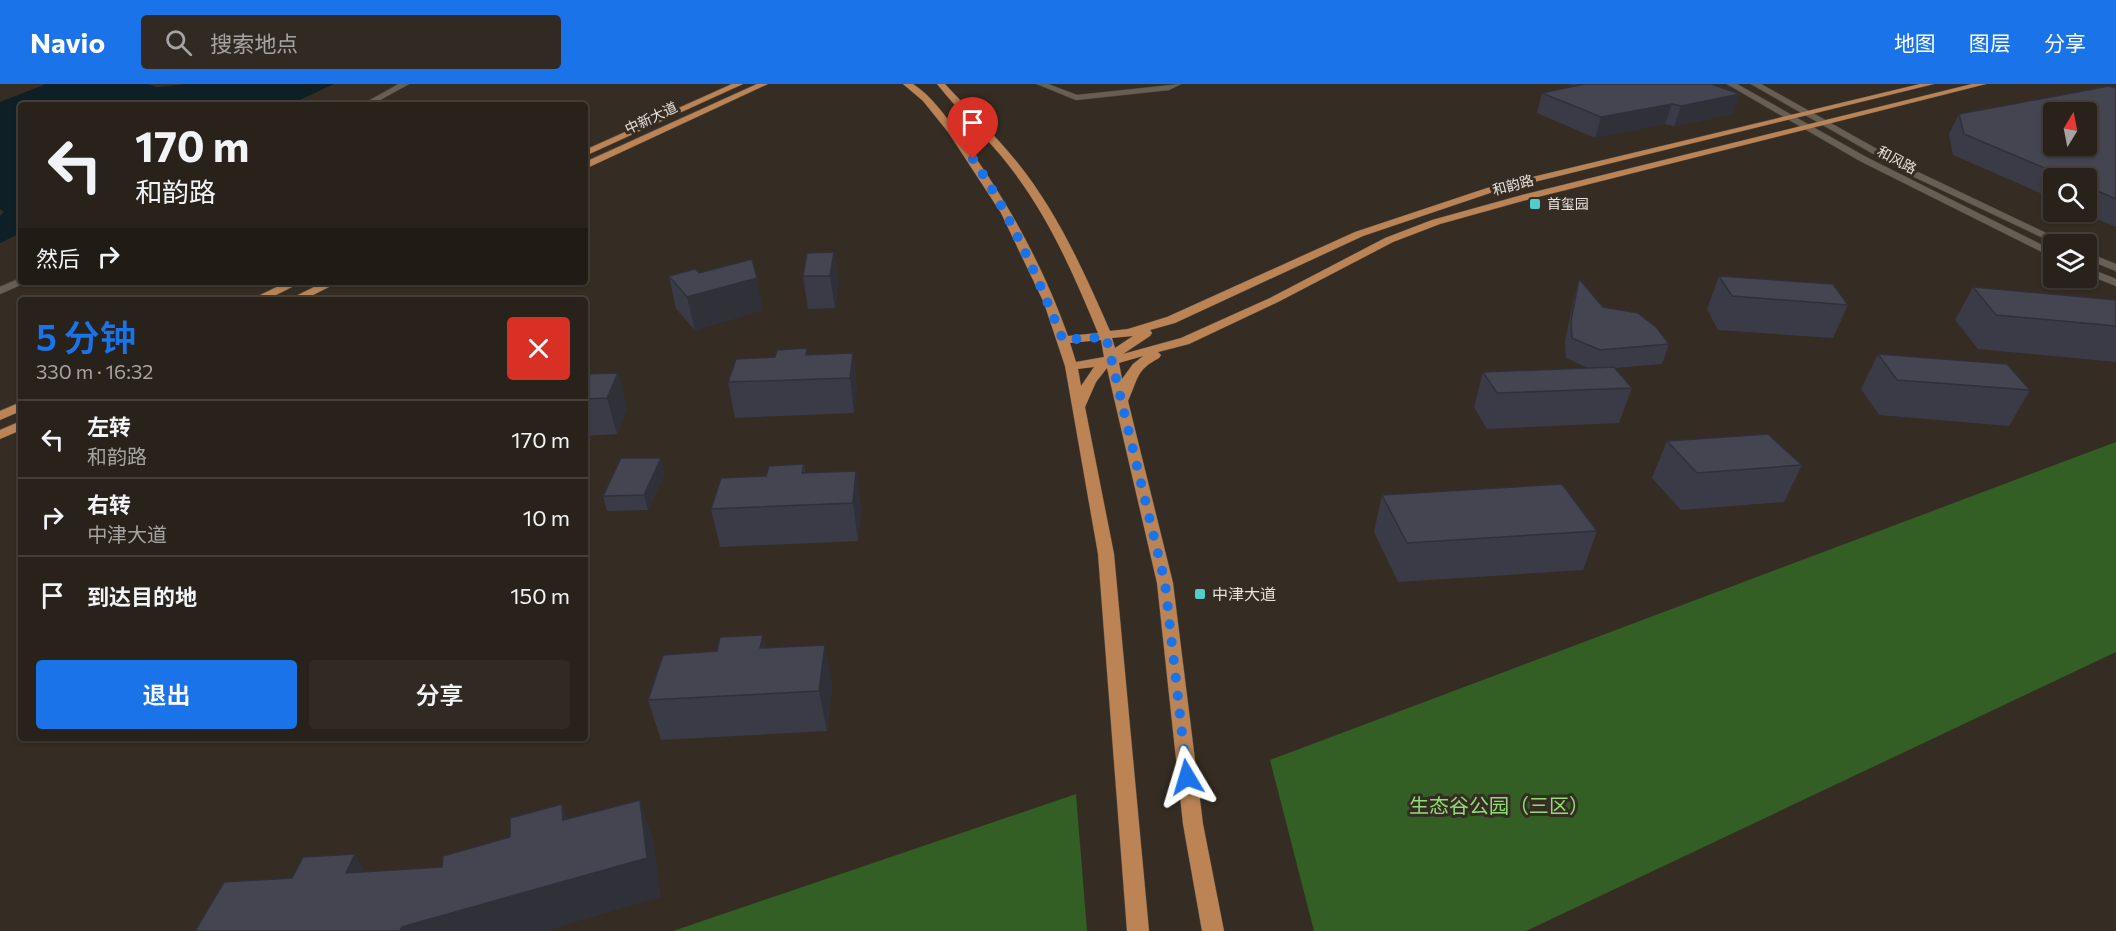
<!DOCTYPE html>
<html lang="zh">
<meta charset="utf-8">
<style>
body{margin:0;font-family:Commissioner,"Noto Sans SC",sans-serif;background:#302a23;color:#f1f3f6;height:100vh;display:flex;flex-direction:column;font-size:22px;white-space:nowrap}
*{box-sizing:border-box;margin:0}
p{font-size:20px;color:#a5a4a2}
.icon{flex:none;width:33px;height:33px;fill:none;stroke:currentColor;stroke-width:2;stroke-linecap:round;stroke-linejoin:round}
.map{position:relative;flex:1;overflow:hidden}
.panel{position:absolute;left:18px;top:213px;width:570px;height:444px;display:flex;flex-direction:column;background:#28221a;border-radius:6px;box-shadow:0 2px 4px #0004,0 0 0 2px #443f39}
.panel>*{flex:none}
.hud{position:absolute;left:18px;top:18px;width:570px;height:183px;border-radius:6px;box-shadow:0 2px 4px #0004,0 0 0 2px #443f39;background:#28221a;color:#f1f3f6;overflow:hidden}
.needle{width:39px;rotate:10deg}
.fabs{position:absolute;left:2043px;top:18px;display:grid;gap:12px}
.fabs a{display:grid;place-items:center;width:54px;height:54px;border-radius:6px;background:#28221a;box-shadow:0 2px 4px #0004,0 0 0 2px #443f39;font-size:30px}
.pin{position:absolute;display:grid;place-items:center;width:51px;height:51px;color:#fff;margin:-62px -26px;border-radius:50% 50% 50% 0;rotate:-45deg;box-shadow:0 0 6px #0007}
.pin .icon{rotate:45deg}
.me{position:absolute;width:66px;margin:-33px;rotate:353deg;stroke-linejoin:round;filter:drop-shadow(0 0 4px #0008)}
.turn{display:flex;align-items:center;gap:21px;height:126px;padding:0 18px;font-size:27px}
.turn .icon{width:78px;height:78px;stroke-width:2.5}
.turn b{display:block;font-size:42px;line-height:51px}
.then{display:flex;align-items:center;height:57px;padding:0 18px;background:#0003;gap:12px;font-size:22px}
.round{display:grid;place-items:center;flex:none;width:63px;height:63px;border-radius:6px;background:#302a23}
.headline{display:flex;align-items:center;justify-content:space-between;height:102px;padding:0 18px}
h1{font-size:36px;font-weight:600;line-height:45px;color:#1a73e8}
.primary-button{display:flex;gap:12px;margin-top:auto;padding:12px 18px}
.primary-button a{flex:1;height:69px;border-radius:6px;background:#1a73e8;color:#fff;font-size:24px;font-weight:600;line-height:69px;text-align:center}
.primary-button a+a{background:#302a23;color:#f1f3f6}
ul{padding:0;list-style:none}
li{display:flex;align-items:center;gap:18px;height:78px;padding:0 18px;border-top:2px solid #443f39}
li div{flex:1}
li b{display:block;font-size:22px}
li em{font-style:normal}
header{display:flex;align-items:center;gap:36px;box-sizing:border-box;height:84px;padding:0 30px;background:#1a73e8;color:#fff}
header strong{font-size:28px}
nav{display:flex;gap:33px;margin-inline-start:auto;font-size:21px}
.search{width:420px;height:54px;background:#302a23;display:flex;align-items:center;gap:15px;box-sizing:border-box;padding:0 21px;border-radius:6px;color:#a5a4a2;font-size:22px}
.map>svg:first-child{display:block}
</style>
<header>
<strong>Navio</strong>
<div class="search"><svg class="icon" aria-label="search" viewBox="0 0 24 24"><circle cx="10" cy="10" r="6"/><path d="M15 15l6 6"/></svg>搜索地点</div>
<nav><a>地图</a><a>图层</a><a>分享</a></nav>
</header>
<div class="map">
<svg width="2116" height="847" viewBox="0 0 2116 847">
<rect width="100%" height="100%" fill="#352d23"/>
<g fill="#335e24">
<polygon points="2116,358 2116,568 1526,847 1314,847 1270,676"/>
<polygon points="1076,710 1087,847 673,847"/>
</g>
<polygon fill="#0f1f26" points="46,0 147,0 157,3 187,0 334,0 289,21 21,21 21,149 0,159 0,132 4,128 0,125 0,18"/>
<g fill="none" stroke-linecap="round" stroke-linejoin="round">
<g stroke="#514a42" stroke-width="1">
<g id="minor">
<polygon points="399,0 409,0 371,21 361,21"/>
<polygon points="1037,0 1048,0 1077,11 1181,0 1169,6 1076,16"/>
<polygon points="1727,0 1737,0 1866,73 2054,167 2054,174 1860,77"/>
<polygon points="1751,0 1761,0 1918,88 2069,160 2056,160 1912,92"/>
<polygon points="2086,168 2116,180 2116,187 2086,175"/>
<polygon points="2086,183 2116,195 2116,202 2086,190"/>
<polygon points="21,194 21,198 25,199 0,210 0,203"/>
</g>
</g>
<g stroke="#514a42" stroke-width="1">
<g id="major">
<polygon points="732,0 743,0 585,72 585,66"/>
<polygon points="757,0 768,0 585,85 585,78"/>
<path d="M903 0H913C932 12 946 33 959 51 1005 112 1042 179 1068 252L1098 249C1074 191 1049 133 1010 83 988 54 960 29 937 0H945C969 26 995 51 1017 78 1058 129 1084 188 1110 247L1128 245 1167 233 1355 148 1487 104 1920 0H1934L1493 108 1363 152 1175 239 1150 246 1152 249 1150 252 1123 270 1181 254 1270 214 1385 154 1432 136 1522 111 1972 0H1986L1530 115 1440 140 1393 158 1278 218 1189 260 1158 268 1161 271 1159 274C1136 286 1138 295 1128 317L1173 499 1203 740 1224 847H1202L1183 740 1157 499 1107 284 1096 298 1085 323 1114 470 1149 847H1127L1098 470 1065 282 1044 219 1001 129 948 48 923 17ZM1133 252 1115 264 1112 254ZM1101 256 1104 273 1076 278 1070 259ZM1143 272 1133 280 1122 295 1119 279ZM1094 283 1081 302 1078 285Z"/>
<polygon points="287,198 302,198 266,216 250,216"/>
<polygon points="324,198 339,198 303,216 288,216"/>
<polygon points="21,318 21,327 0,336 0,327"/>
<polygon points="21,337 21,346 0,355 0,346"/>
</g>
</g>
<use href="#minor" fill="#685f54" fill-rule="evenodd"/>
<use href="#major" fill="#bc8455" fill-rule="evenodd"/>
</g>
<g fill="#3a3b46">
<polygon points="1568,0 1711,0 1740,10 1733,30 1674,42 1665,40 1595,54 1537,29 1542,9 1574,2"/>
<polygon points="2116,4 2116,143 2080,128 2086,128 2086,94 2054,94 2054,115 1953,71 1949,50 1959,30"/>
<polygon points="834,168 839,200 835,224 808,225 803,192"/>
<polygon points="699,189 763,226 695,246 676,225 669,192"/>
<polygon points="1719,192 1848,221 1833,254 1718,246 1707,225"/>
<polygon points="1579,195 1603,223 1669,260 1662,280 1615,284 1632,304 1619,339 1487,345 1474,323 1483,288 1588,284 1566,274 1565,257 1574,214"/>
<polygon points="1973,203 2116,216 2116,278 1978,265 1955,236"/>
<polygon points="853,269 857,304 854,329 735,334 728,298 808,271"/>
<polygon points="1878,270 2030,306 2009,342 1879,331 1861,305"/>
<polygon points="618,289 627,324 617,350 585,352 585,290"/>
<polygon points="1667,357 1802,381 1784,418 1681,426 1652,394"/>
<polygon points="804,380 805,389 856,387 861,424 858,457 720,463 711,425 766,392"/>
<polygon points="665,389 648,426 607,427 603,412"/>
<polygon points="1382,411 1597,447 1583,486 1398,498 1374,448"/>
<polygon points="765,563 832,600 827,647 661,656 648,616 717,567"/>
</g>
<g fill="#303039">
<polygon points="1740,10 1733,30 1674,42 1681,22"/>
<polygon points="1672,20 1665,40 1595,54 1601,33"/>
<polygon points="834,168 839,200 835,224 830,192"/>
<polygon points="757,194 763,226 695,246 687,213"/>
<polygon points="853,269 857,304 854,329 850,294"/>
<polygon points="618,289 627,324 617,350 607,314"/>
<polygon points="661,374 665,389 648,426 644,411"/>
<polygon points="856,387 861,424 858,457 853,419"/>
<polygon points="763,551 771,590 760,564"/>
<polygon points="825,561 832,600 827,647 819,607"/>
<polygon points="640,716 653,756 661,813 546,847 400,847 402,843"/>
<polygon points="562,720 579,760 563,736"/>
<polygon points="355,770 379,810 346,789"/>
</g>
<g fill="#444551" stroke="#303039" stroke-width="1.5" fill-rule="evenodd">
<polygon points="1584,0 1711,0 1740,10 1681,22 1672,20 1601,33 1542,9"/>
<path d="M2109 2 2116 4V115L2086 102V94H2068L1964 50 1959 30ZM2054 28H2086V62H2054Z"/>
<polygon points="834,168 830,192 803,192 807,169"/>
<polygon points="752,175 757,194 687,213 669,192 695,185 699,189"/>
<polygon points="1719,192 1833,200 1848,221 1732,212"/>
<polygon points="1579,195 1603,223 1638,229 1657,244 1669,260 1600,266 1572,254 1571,237"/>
<polygon points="1973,203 2116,216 2116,242 1996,231"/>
<polygon points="807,264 806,271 853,269 850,294 728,298 736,275 775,273 777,266"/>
<polygon points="1878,270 2007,280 2030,306 1897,296"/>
<polygon points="1614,283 1632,304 1497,309 1483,288"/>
<polygon points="618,289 607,314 585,315 585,290"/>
<polygon points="1768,350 1802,381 1697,389 1667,357"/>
<polygon points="621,374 661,374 644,411 603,412"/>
<polygon points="804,380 802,389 856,387 853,419 711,425 721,394 766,392 769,382"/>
<polygon points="1562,400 1597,447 1407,459 1382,411"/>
<polygon points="763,551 760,564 825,561 819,607 648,616 663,571 717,567 720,553"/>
<polygon points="640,716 647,774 402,843 400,847 195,847 224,798 292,794 303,773 355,770 346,789 442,783 443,772 510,753 510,734 562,720 563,736"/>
</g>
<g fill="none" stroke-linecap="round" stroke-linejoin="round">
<path stroke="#1a73e8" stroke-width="10" stroke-dasharray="0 18" d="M973 75C1011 132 1037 192 1063 256L1106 253 1165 499 1187 693"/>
</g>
<g fill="#52cdce" stroke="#352d23" stroke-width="2">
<rect x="1529" y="114" width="12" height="12" rx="3"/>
<rect x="1194" y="504" width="12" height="12" rx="3"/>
</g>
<g text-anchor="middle" stroke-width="6" stroke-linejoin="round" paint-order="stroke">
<g font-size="14" fill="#e8e2dc" stroke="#352d23">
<text transform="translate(651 34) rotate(-25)" y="5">中新大道</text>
<text transform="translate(1897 76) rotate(28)" y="5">和风路</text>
<text transform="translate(1513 101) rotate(-15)" y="5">和韵路</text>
</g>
<g font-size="14" fill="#e8e2dc" stroke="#352d23" text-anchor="start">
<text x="1547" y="125">首玺园</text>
</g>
<g font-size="16" fill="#e8e2dc" stroke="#352d23" text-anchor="start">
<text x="1212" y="516">中津大道</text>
</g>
<g font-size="20" fill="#90dd76" stroke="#352d23">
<text x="1499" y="729">生态谷公园（三区）</text>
</g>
</g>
</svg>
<div class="fabs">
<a><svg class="needle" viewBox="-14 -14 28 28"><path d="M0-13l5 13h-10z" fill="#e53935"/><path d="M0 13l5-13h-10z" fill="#a5a4a2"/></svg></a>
<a><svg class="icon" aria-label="search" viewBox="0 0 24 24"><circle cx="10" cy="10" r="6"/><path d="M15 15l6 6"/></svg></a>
<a><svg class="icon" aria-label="layers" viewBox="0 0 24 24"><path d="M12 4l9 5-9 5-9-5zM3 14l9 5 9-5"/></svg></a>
</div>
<div class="pin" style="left:973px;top:75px;background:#d93025"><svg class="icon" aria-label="arrive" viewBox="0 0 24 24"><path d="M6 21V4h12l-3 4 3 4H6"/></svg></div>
<svg class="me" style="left:1187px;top:693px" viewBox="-20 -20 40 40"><path d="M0-17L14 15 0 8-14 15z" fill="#1a73e8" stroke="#fff" stroke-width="4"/></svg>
<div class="hud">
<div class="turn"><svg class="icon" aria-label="left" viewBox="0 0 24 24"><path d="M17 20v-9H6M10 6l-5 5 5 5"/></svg><div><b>170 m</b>和韵路</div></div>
<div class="then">然后<svg class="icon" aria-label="right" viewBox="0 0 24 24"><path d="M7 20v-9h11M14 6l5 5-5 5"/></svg></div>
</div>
<section class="panel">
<div class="headline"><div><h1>5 分钟</h1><p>330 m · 16:32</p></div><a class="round" style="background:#d93025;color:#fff"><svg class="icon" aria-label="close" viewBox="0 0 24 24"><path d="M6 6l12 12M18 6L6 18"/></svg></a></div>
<ul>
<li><svg class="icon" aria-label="left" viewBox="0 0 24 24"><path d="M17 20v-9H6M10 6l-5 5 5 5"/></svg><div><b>左转</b><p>和韵路</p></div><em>170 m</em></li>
<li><svg class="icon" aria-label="right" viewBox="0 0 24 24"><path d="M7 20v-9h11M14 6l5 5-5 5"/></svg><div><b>右转</b><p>中津大道</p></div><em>10 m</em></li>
<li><svg class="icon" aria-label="arrive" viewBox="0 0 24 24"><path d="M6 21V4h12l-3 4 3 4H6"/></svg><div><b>到达目的地</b></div><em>150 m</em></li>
</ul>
<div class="primary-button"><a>退出</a><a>分享</a></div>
</section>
</div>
